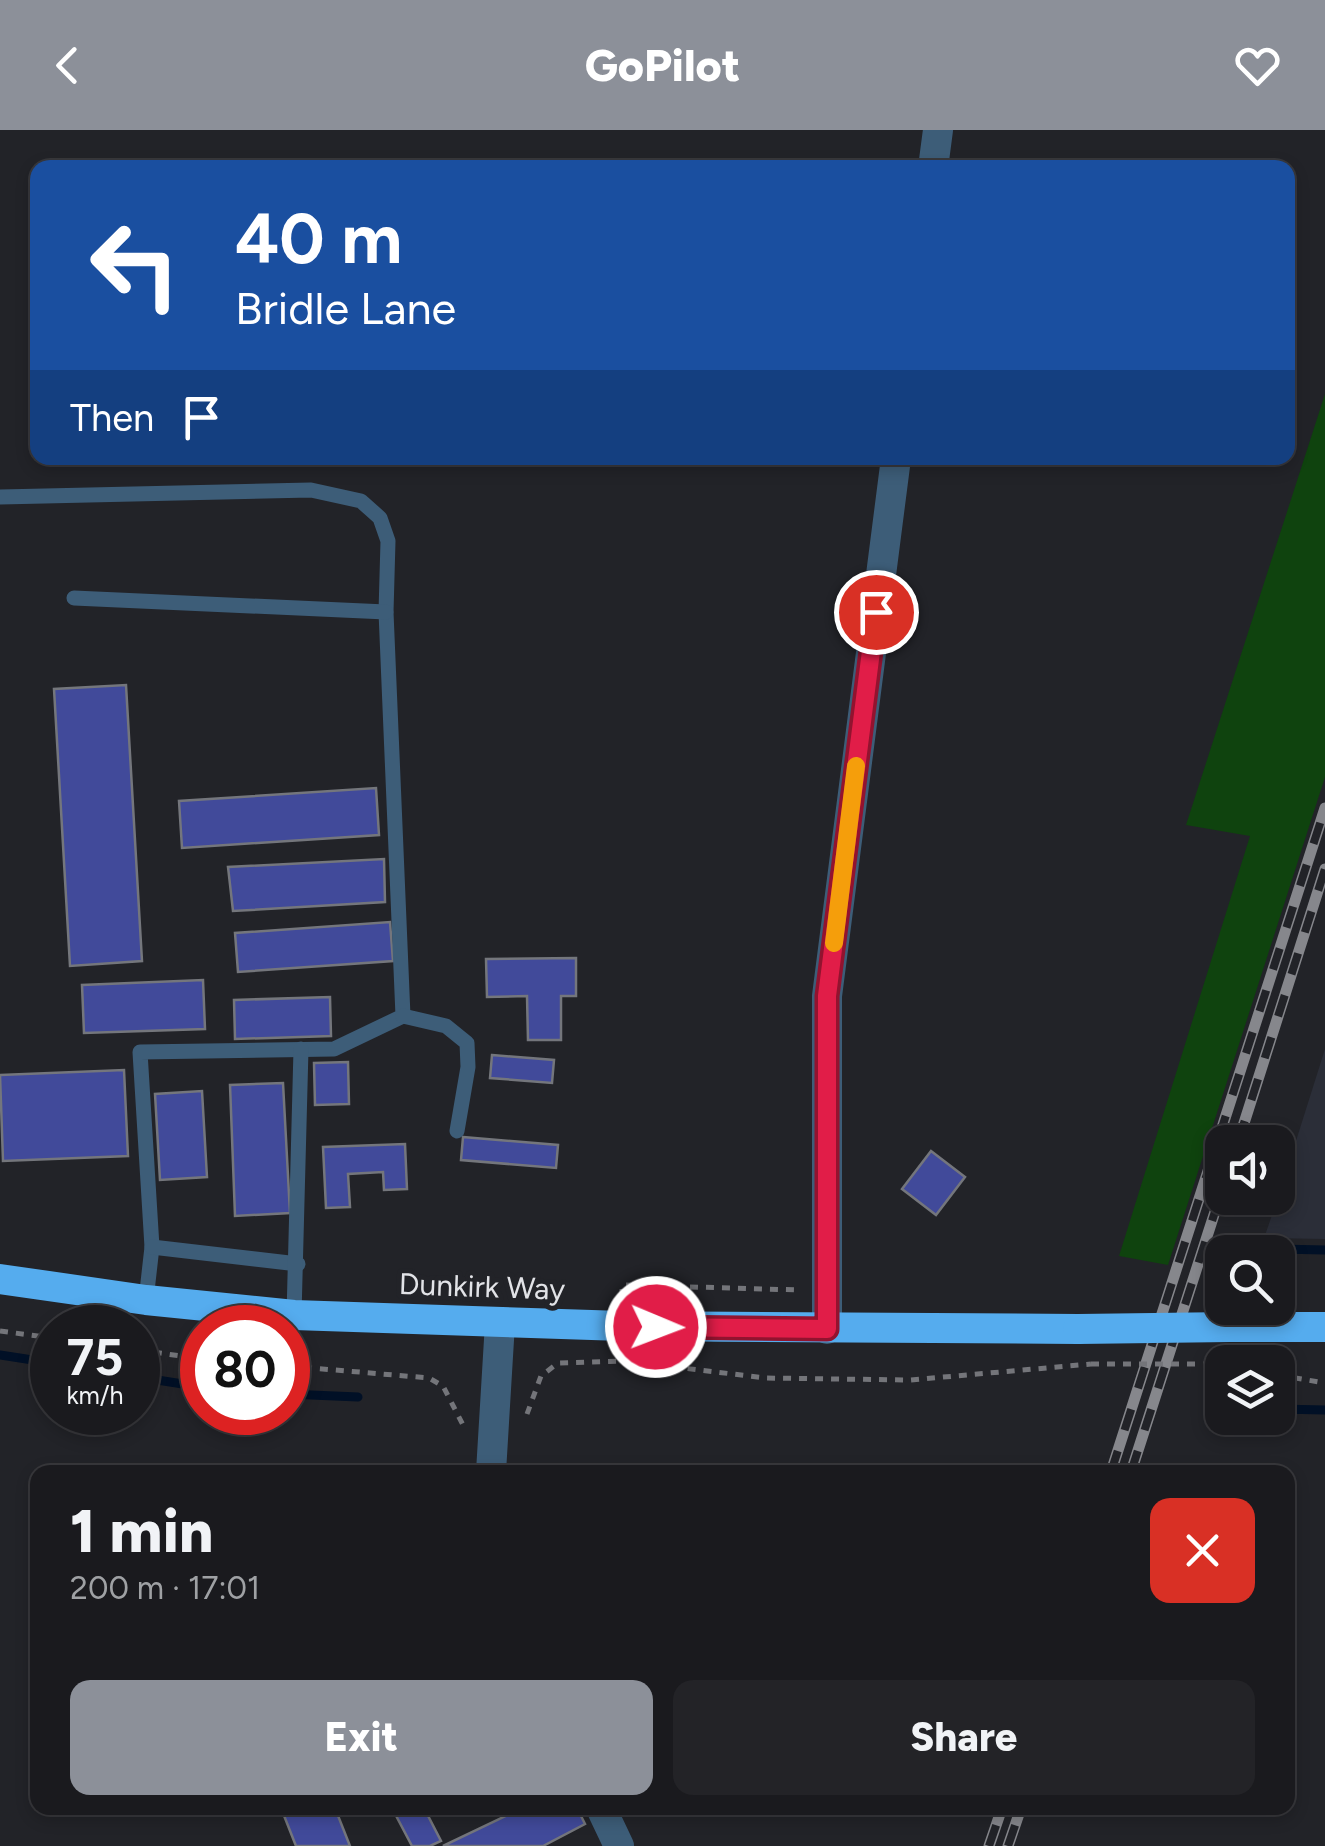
<!DOCTYPE html>
<meta charset="utf-8">
<style>
body{margin:0;font-family:Figtree,sans-serif;background:#232327;color:#f1f3f6;height:100vh;display:flex;flex-direction:column;font-size:38px;white-space:nowrap}
*{box-sizing:border-box;margin:0}
p{font-size:32px;color:#9fa1a4}
.icon{flex:none;width:55px;height:55px;fill:none;stroke:currentColor;stroke-width:2;stroke-linecap:round;stroke-linejoin:round}
.map{position:relative;flex:1;overflow:hidden}
.details{position:absolute;left:30px;top:1335px;width:1265px;height:350px;display:flex;flex-direction:column;background:#1a1a1e;border-radius:20px;box-shadow:0 5px 15px #0003,0 0 0 2px #38383c}
.details>*{flex:none}
.hud{position:absolute;left:30px;top:30px;width:1265px;height:305px;border-radius:20px;box-shadow:0 5px 15px #0003,0 0 0 2px #38383c;background:#1a4fa0;color:#fff;overflow:hidden}
.tools{position:absolute;left:1205px;top:995px;display:grid;gap:20px}
.tools a{display:grid;place-items:center;width:90px;height:90px;border-radius:20px;background:#1a1a1e;box-shadow:0 5px 15px #0003,0 0 0 2px #38383c;font-size:50px}
.speed{position:absolute;left:30px;top:1175px;display:flex;gap:20px;font-size:50px;font-weight:700;text-align:center}
.speed>*{display:grid;place-content:center;width:130px;height:130px;border-radius:50%;background:#1a1a1e;box-shadow:0 5px 15px #0003,0 0 0 2px #38383c;line-height:1}
.speed small{font-size:25px;font-weight:400}
.speed .limit{border:15px solid #d22;background:#fff;color:#111}
.pin{position:absolute;display:grid;place-items:center;width:85px;height:85px;color:#fff;margin:-42px;border:5px solid #fff;border-radius:50%;box-shadow:0 2px 10px #0007}
.me{position:absolute;width:110px;margin:-55px;rotate:91deg;stroke-linejoin:round;filter:drop-shadow(0 0 8px #0008)}
.turn{display:flex;align-items:center;gap:35px;height:210px;padding:0 40px;font-size:45px}
.turn .icon{width:130px;height:130px;stroke-width:2.5}
.turn b{display:block;font-size:70px;line-height:85px}
.then{display:flex;align-items:center;height:95px;padding:0 40px;background:#0003;gap:20px;font-size:38px}
.round{display:grid;place-items:center;flex:none;width:105px;height:105px;border-radius:20px;background:#232327}
.headline{display:flex;align-items:center;justify-content:space-between;height:170px;padding:0 40px}
h1{font-size:60px;font-weight:800;line-height:75px}
.action{display:flex;gap:20px;margin-top:auto;padding:20px 40px}
.action a{flex:1;height:115px;border-radius:20px;background:#8c9099;color:#fff;font-size:40px;font-weight:800;line-height:115px;text-align:center}
.action a+a{background:#232327;color:#f1f3f6}
header{display:flex;justify-content:space-between;align-items:center;height:130px;padding:0 40px;background:#8c9099;color:#fff;font-size:45px;font-weight:800}
.map>svg:first-child{display:block}
</style>
<header><svg class="icon" aria-label="back" viewBox="0 0 24 24"><path d="M15 5l-7 7 7 7"/></svg>GoPilot<svg class="icon" aria-label="heart" viewBox="0 0 24 24"><path d="M12 20l-8-8c-3-5 5-10 8-4 3-6 11-1 8 4z"/></svg></header>
<div class="map">
<svg width="1325" height="1716" viewBox="0 0 1325 1716">
<rect width="100%" height="100%" fill="#222328"/>
<polygon fill="#2b2e38" points="1325,919 1325,1109 1264,1108 1278,1068"/>
<polygon fill="#0f430e" points="1325,264 1325,647 1168,1135 1119,1126 1250,706 1186,695"/>
<g fill="none" stroke-linecap="round" stroke-linejoin="round">
<g stroke="#011026" stroke-width="9">
<polyline points="1278,1119 1325,1120"/>
<polyline points="0,1225 52,1233"/>
<polyline points="138,1247 202,1257"/>
<polyline points="288,1264 358,1267"/>
<polyline points="1278,1279 1325,1280"/>
</g>
</g>
<g fill="#414a9a" stroke="#74767c" stroke-width="2.5">
<polygon points="126,555 142,831 70,836 54,559"/>
<polygon points="376,658 379,705 182,718 179,671"/>
<polygon points="384,729 385,772 233,781 228,737"/>
<polygon points="390,792 393,831 238,842 235,803"/>
<polygon points="576,828 576,866 561,866 561,910 528,910 527,866 487,867 486,829"/>
<polygon points="203,850 205,899 84,903 82,855"/>
<polygon points="330,867 331,906 235,909 234,870"/>
<polygon points="492,925 554,930 552,953 490,948"/>
<polygon points="348,932 349,974 315,975 314,933"/>
<polygon points="124,940 128,1026 3,1031 0,945"/>
<polygon points="283,953 290,1083 235,1086 230,955"/>
<polygon points="202,961 207,1047 160,1050 155,964"/>
<polygon points="463,1007 558,1015 556,1038 461,1030"/>
<polygon points="405,1014 407,1059 384,1060 383,1042 348,1044 350,1077 326,1078 323,1017"/>
<polygon points="931,1021 965,1047 936,1085 902,1059"/>
<polygon points="281,1678 335,1678 350,1716 296,1716"/>
<polygon points="392,1678 424,1678 441,1711 430,1716 412,1716"/>
<polygon points="522,1678 577,1678 585,1694 543,1716 443,1716"/>
</g>
<g fill="none" stroke-linecap="round" stroke-linejoin="round">
<g stroke="#74757a" stroke-width="5" stroke-dasharray="8 8" stroke-linecap="butt">
<polyline points="622,1167 622,1155 800,1160"/>
<polyline points="0,1201 52,1208"/>
<polyline points="138,1220 202,1229"/>
<polyline points="288,1236 429,1248 443,1256 463,1295"/>
<polyline points="1278,1245 1325,1253"/>
<polyline points="527,1284 541,1246 558,1233 624,1231 766,1248 910,1250 1091,1234"/>
</g>
<g stroke="#3d5d78" stroke-width="15">
<polyline points="0,367 311,360 361,371 380,388 388,411 386,482 403,886 334,919 140,922 152,1117 146,1170"/>
<polyline points="74,468 386,482"/>
<polyline points="403,886 446,896 467,913 468,937 457,1001"/>
<polyline points="152,1117 298,1134"/>
<polyline points="294,1185 301,919"/>
</g>
<g stroke="#3d5d78" stroke-width="30">
<polyline points="933,38 938,0"/>
<polyline points="827,1199 827,866 896,328"/>
<polyline points="491,1342 500,1193"/>
<polyline points="601,1678 619,1716"/>
</g>
<g stroke="#55acee" stroke-width="30">
<polyline points="0,1149 146,1170 294,1185 622,1196 1078,1199"/>
<polyline points="1230,1197 1325,1197"/>
</g>
<g stroke="#86878c" stroke-width="11">
<g id="rail">
<polyline points="1238,1012 1325,739"/>
<polyline points="1111,1342 1325,678"/>
<polyline points="1131,1342 1222,1060"/>
<polyline points="989,1716 1002,1678"/>
<polyline points="1008,1716 1021,1678"/>
</g>
</g>
<use href="#rail" stroke="#222328" stroke-width="8" stroke-dasharray="22" stroke-linecap="butt"/>
<polyline stroke="#74757a" stroke-width="5" stroke-dasharray="8 8" stroke-linecap="butt" points="1091,1234 1222,1234"/>
<polyline stroke="#55acee" stroke-width="30" points="1078,1199 1230,1197"/>
</g>
<g fill="none" stroke-linecap="round" stroke-linejoin="round">
<g stroke="#92132f" stroke-width="25">
<polyline id="route" points="656,1197 827,1199 827,866 876,482"/>
</g>
<use href="#route" stroke="#e11d48" stroke-width="18"/>
<polyline stroke="#f59e0b" stroke-width="18" points="834,813 856,636"/>
</g>
<g text-anchor="middle" stroke-width="10" stroke-linejoin="round" paint-order="stroke">
<g font-size="30" fill="#e2e3e7" stroke="#222328">
<text transform="translate(482 1157) rotate(2)" y="10">Dunkirk Way</text>
</g>
</g>
</svg>
<div class="tools">
<a><svg class="icon" aria-label="sound" viewBox="0 0 24 24"><path d="M4 9h4l5-4v14l-5-4H4zM17 9q2 3 0 6"/></svg></a>
<a><svg class="icon" aria-label="search" viewBox="0 0 24 24"><circle cx="10" cy="10" r="6"/><path d="M15 15l6 6"/></svg></a>
<a><svg class="icon" aria-label="layers" viewBox="0 0 24 24"><path d="M12 4l9 5-9 5-9-5zM3 14l9 5 9-5"/></svg></a>
</div>
<div class="speed"><div>75<small>km/h</small></div><div class="limit">80</div></div>
<div class="pin" style="left:876px;top:482px;background:#d93025"><svg class="icon" aria-label="arrive" viewBox="0 0 24 24"><path d="M6 21V4h12l-3 4 3 4H6"/></svg></div>
<svg class="me" style="left:656px;top:1197px" viewBox="-20 -20 40 40"><circle r="17" fill="#e11d48" stroke="#fff" stroke-width="3"/><path d="M0-11L8 9 0 5-8 9z" fill="#fff"/></svg>
<div class="hud">
<div class="turn"><svg class="icon" aria-label="left" viewBox="0 0 24 24"><path d="M17 20v-9H6M10 6l-5 5 5 5"/></svg><div><b>40 m</b>Bridle Lane</div></div>
<div class="then">Then<svg class="icon" aria-label="arrive" viewBox="0 0 24 24"><path d="M6 21V4h12l-3 4 3 4H6"/></svg></div>
</div>
<section class="details">
<div class="headline"><div><h1>1 min</h1><p>200 m · 17:01</p></div><a class="round" style="background:#d93025;color:#fff"><svg class="icon" aria-label="close" viewBox="0 0 24 24"><path d="M6 6l12 12M18 6L6 18"/></svg></a></div>
<div class="action"><a>Exit</a><a>Share</a></div>
</section>
</div>
